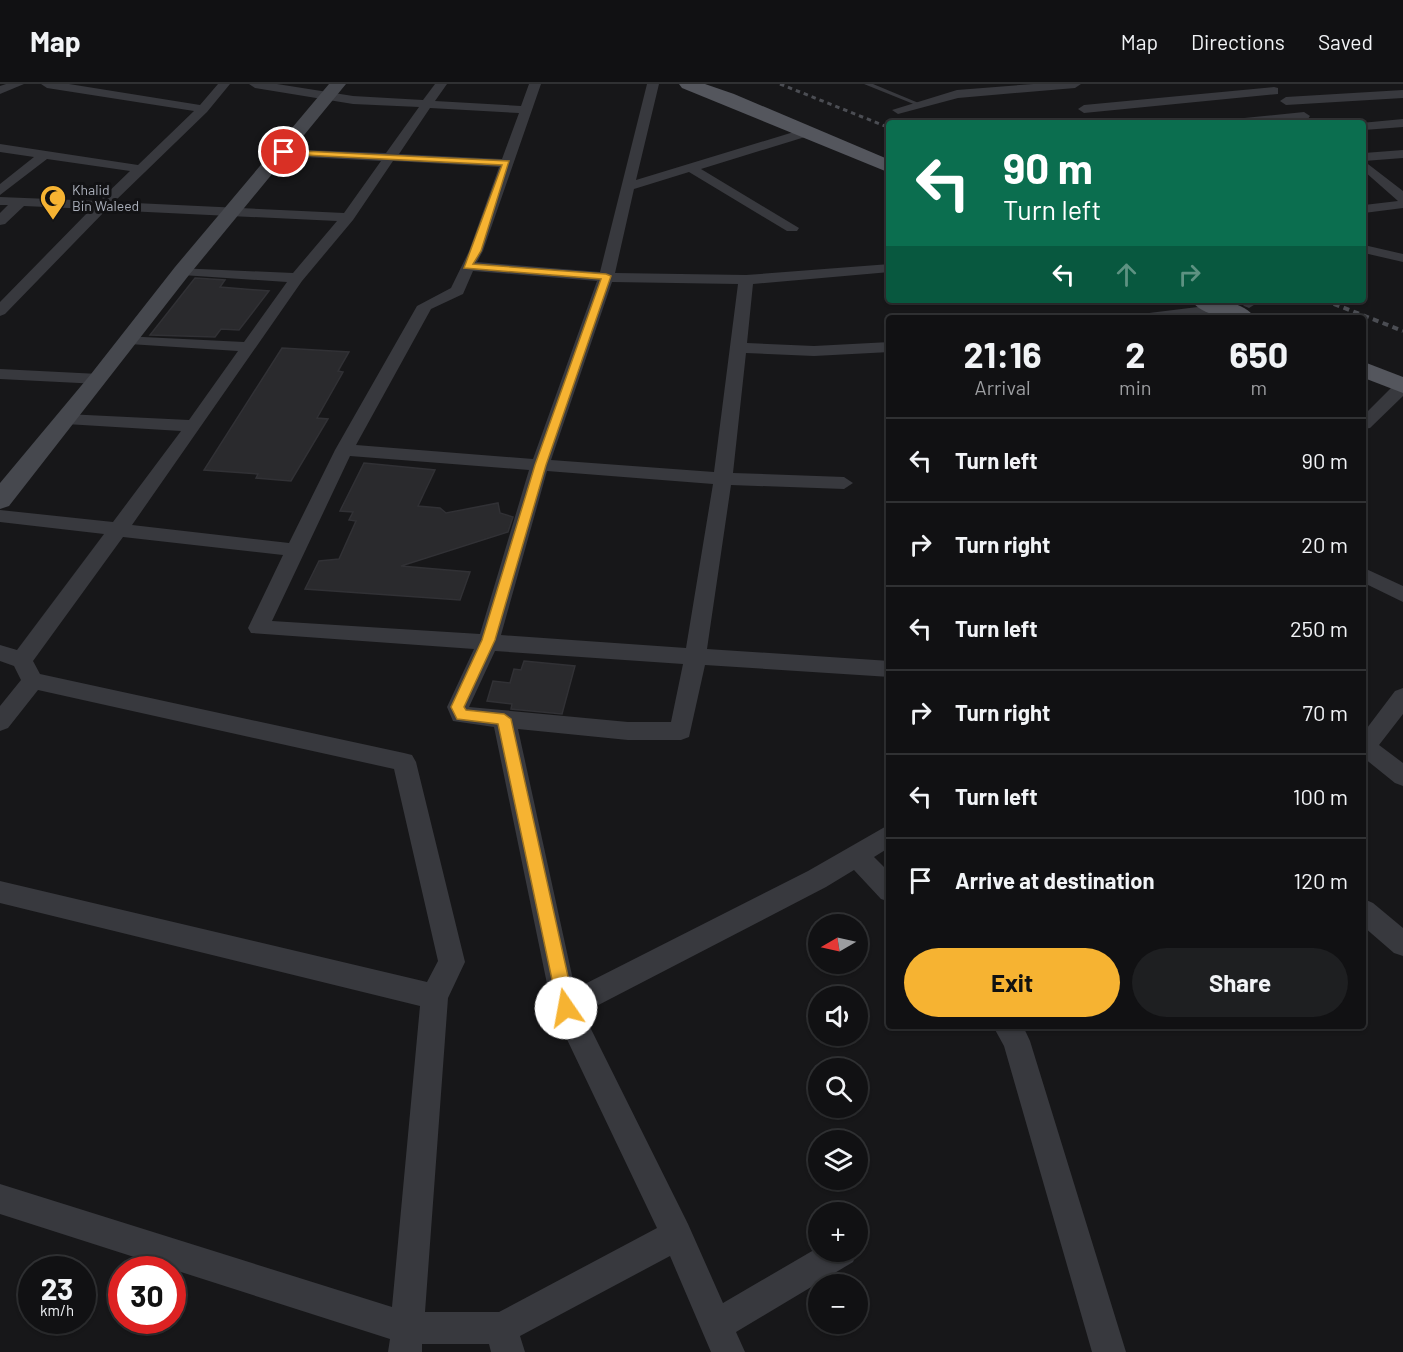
<!DOCTYPE html>
<meta charset="utf-8">
<style>
body{margin:0;font-family:Barlow,sans-serif;background:#1e1f21;color:#f1f3f6;height:100vh;display:flex;flex-direction:column;font-size:22px;white-space:nowrap}
*{box-sizing:border-box;margin:0}
p{font-size:20px;color:#9c9da0}
.icon{flex:none;width:33px;height:33px;fill:none;stroke:currentColor;stroke-width:2;stroke-linecap:round;stroke-linejoin:round}
.map{position:relative;flex:1;overflow:hidden}
.details{position:absolute;left:886px;top:231px;width:480px;height:714px;display:flex;flex-direction:column;background:#111113;border-radius:6px;box-shadow:0 2px 4px #0004,0 0 0 2px #303133}
.details>*{flex:none}
.hud{position:absolute;left:886px;top:36px;width:480px;height:183px;border-radius:6px;box-shadow:0 2px 4px #0004,0 0 0 2px #303133;background:#0b6e4f;color:#fff;overflow:hidden}
.needle{width:39px;rotate:261deg}
.controls{position:absolute;left:808px;top:830px;display:grid;gap:12px}
.controls a{display:grid;place-items:center;width:60px;height:60px;border-radius:50%;background:#111113;box-shadow:0 2px 4px #0004,0 0 0 2px #303133;font-size:30px}
.speed{position:absolute;left:18px;top:1172px;display:flex;gap:12px;font-size:30px;font-weight:700;text-align:center}
.speed>*{display:grid;place-content:center;width:78px;height:78px;border-radius:50%;background:#111113;box-shadow:0 2px 4px #0004,0 0 0 2px #303133;line-height:1}
.speed small{font-size:15px;font-weight:400}
.speed .limit{border:9px solid #d22;background:#fff;color:#111}
.pin{position:absolute;display:grid;place-items:center;width:51px;height:51px;color:#fff;margin:-26px;border:3px solid #fff;border-radius:50%;box-shadow:0 2px 6px #0007}
.me{position:absolute;width:66px;margin:-33px;rotate:348deg;stroke-linejoin:round;filter:drop-shadow(0 0 4px #0008)}
.turn{display:flex;align-items:center;gap:21px;height:126px;padding:0 18px;font-size:27px}
.turn .icon{width:78px;height:78px;stroke-width:2.5}
.turn b{display:block;font-size:42px;line-height:51px}
.lanes{display:flex;align-items:center;height:57px;padding:0 18px;background:#0003;justify-content:center;gap:30px;direction:ltr}
.lanes .off{opacity:.35}
.eta{display:flex;justify-content:space-evenly;align-items:center;height:102px;text-align:center}
.eta b{font-size:36px;font-weight:700;line-height:42px}
.button{display:flex;gap:12px;margin-top:auto;padding:12px 18px}
.button a{flex:1;height:69px;border-radius:36px;background:#f6b332;color:#111;font-size:24px;font-weight:700;line-height:69px;text-align:center}
.button a+a{background:#1e1f21;color:#f1f3f6}
ul{padding:0;list-style:none}
li{display:flex;align-items:center;gap:18px;height:84px;padding:0 18px;border-top:2px solid #303133}
li div{flex:1}
li b{display:block;font-size:22px}
li em{font-style:normal}
header{display:flex;align-items:center;gap:36px;box-sizing:border-box;height:84px;padding:0 30px;background:#111113;border-bottom:2px solid #303133}
header strong{font-size:28px}
nav{display:flex;gap:33px;margin-inline-start:auto;font-size:21px}
.map>svg:first-child{display:block}
</style>
<header>
<strong>Map</strong>
<nav><a>Map</a><a>Directions</a><a>Saved</a></nav>
</header>
<div class="map">
<svg width="1403" height="1268" viewBox="0 0 1403 1268">
<rect width="100%" height="100%" fill="#171719"/>
<g fill="#2a2a2d" stroke="#313135" stroke-width="1.5">
<polygon points="195,194 225,196 220,203 269,207 239,246 221,245 215,253 150,251"/>
<polygon points="282,264 349,268 338,287 343,288 317,334 328,335 291,397 256,394 258,390 204,386"/>
<polygon points="364,379 435,386 418,422 440,424 446,429 498,419 500,429 513,433 508,448 401,482 470,488 460,516 305,505 319,477 339,475 356,437 349,436 353,428 340,427"/>
<polygon points="524,577 575,582 562,630 511,625 512,620 487,617 493,597 510,599 514,585 521,586"/>
</g>
<g fill="none" stroke-linecap="round" stroke-linejoin="round">
<polygon fill="#38393e" fill-rule="evenodd" points="864,0 873,0 921,20 916,21"/>
<g fill="#38393e" fill-rule="evenodd">
<polygon points="6,0 24,0 0,10 0,2"/>
<path d="M41 0H69L200 21 218 0H230L207 28 114 118 344 129 381 77 284 72 278 68 279 65 386 69 419 23 353 20 255 4 249 0H277L353 12 423 16 435 0H447L435 17 521 22 529 0H541L483 167 477 178 600 188 647 0H659L636 96 797 47H805V53L701 85 799 144 797 147H787L689 88 634 105 615 189 746 191 890 180V188L753 200 747 259 814 262 890 258V268L814 272 746 269 733 389 844 393 853 399 844 405 731 401 707 565 890 577V593L705 581 689 653 681 656H628L518 645 575 905 808 787 890 740V763L874 773 890 789V818L881 815 854 786 826 803 583 929 688 1140 723 1219 819 1163V1167H858L853 1178 736 1248 745 1268H711L670 1172 520 1252 525 1268H491L489 1260H422V1268H388L390 1255 0 1130V1100L392 1223 420 922 0 819V797L427 898 438 877 394 685 38 606 8 644 0 647V622L21 596 14 582 0 577V561L17 566 104 450 0 438V426L113 438 181 347 66 340 57 335 66 330 189 336 238 267 129 260 123 258 121 255 123 252 244 258 287 198 182 191 175 187 177 184 293 189 337 137 106 126 5 230 0 232V218L91 125 24 122 5 140 0 141V129L8 121H0V113L99 117 130 87 47 75 0 111V100L34 73 0 68V60L138 81 194 27 47 4ZM430 24 519 29 502 75 399 70ZM393 77 499 83 469 167 451 204 417 222 335 366 289 459 132 441 302 197 353 136ZM473 187 597 197 533 375 356 361 431 225 463 210ZM612 198 738 200 714 388 551 376ZM350 372 529 386 480 550 272 537ZM547 387 713 400 686 564 501 551ZM123 453 283 471 248 544 251 549 474 565 447 623 453 637 494 643 552 924 657 1144 499 1228H425L448 914 465 878 416 678 412 671 404 669 40 590 33 577ZM495 567 683 580 671 638H628L469 623Z"/>
<polygon points="1033,0 1081,0 1075,4 958,14 898,30 892,26 957,6"/>
<polygon points="1274,3 1278,4 1278,10 1084,29 1078,25 1084,21"/>
<polygon points="1403,6 1403,14 1286,21 1280,17 1286,13"/>
<polygon points="1304,28 1310,32 1308,35 1271,39 1228,39 1234,35"/>
<polygon points="1403,35 1403,43 1364,46 1364,39 1361,39"/>
<polygon points="1403,66 1403,74 1364,77 1364,69"/>
<polygon points="1364,77 1403,107 1403,124 1364,129 1364,121 1398,117 1364,87"/>
<polygon points="1364,161 1403,170 1403,178 1364,169"/>
<polygon points="1243,216 1262,216 1249,224 1244,222 1241,219"/>
<polygon points="1214,221 1222,226 1219,229 1187,234 1141,234 1149,229"/>
<polygon points="0,285 99,290 107,295 99,300 0,295"/>
<polygon points="1394,301 1403,301 1403,312 1370,344 1364,345 1364,331"/>
<polygon points="1364,484 1403,502 1403,518 1364,499"/>
<polygon points="1403,604 1403,630 1379,661 1403,679 1403,702 1395,699 1364,674 1364,648 1395,607"/>
<polygon points="1364,815 1373,819 1403,844 1403,872 1394,869 1364,843"/>
<polygon points="993,942 1023,942 1030,957 1126,1268 1092,1268 1004,962"/>
</g>
<polygon fill="#46484e" fill-rule="evenodd" points="329,0 346,0 189,191 9,422 0,425 0,399 91,290 175,183"/>
<g fill="#54565d" fill-rule="evenodd">
<polygon points="679,0 705,0 734,10 890,76 890,89 682,4"/>
<path d="M1191 216C1211 216 1243 215 1255 234 1235 234 1204 235 1191 216Z"/>
<polygon points="1364,278 1403,293 1403,309 1364,294"/>
</g>
<polyline stroke="#4b4d53" stroke-width="3" stroke-dasharray="4.5 4" stroke-linecap="butt" points="780,0 890,44"/>
<polyline stroke="#4b4d53" stroke-width="4" stroke-dasharray="6 4.5" stroke-linecap="butt" points="1324,216 1403,247"/>
</g>
<polygon fill="#f6b332" stroke="#a07420" stroke-width="1.5" points="281,66 509,77 481,167 473,180 606,190 611,192 546,381 495,556 464,623 466,626 504,630 511,635 575,924 572,930 566,932 561,930 558,924 498,640 457,635 451,623 482,556 535,381 601,195 464,184 502,81 284,70"/>
<defs>
<g id="mosque-pin" transform="scale(1.35)"><path d="M0 17L-7.5 6A9.5 9.5 0 1 1 7.5 6Z" fill="#f6b332" stroke="#121214"/><path d="M3.5-4.9A6 6 0 1 0 3.5 4.9A5 5 0 1 1 3.5-4.9Z" fill="#111"/></g>
</defs>
<g fill-rule="evenodd">
<use href="#mosque-pin" x="53" y="114"/>
</g>
<g text-anchor="middle" stroke-width="6" stroke-linejoin="round" paint-order="stroke">
<g font-size="14" fill="#a9aeb9" stroke="#121214" text-anchor="start">
<text x="72" y="111">Khalid<tspan x="72" dy="16">Bin Waleed</tspan></text>
</g>
</g>
</svg>
<div class="controls">
<a><svg class="needle" viewBox="-14 -14 28 28"><path d="M0-13l5 13h-10z" fill="#e53935"/><path d="M0 13l5-13h-10z" fill="#9c9da0"/></svg></a>
<a><svg class="icon" aria-label="sound" viewBox="0 0 24 24"><path d="M4 9h4l5-4v14l-5-4H4zM17 9q2 3 0 6"/></svg></a>
<a><svg class="icon" aria-label="search" viewBox="0 0 24 24"><circle cx="10" cy="10" r="6"/><path d="M15 15l6 6"/></svg></a>
<a><svg class="icon" aria-label="layers" viewBox="0 0 24 24"><path d="M12 4l9 5-9 5-9-5zM3 14l9 5 9-5"/></svg></a>
<a>+</a>
<a>−</a>
</div>
<div class="speed"><div>23<small>km/h</small></div><div class="limit">30</div></div>
<div class="pin" style="left:284px;top:68px;background:#d93025"><svg class="icon" aria-label="arrive" viewBox="0 0 24 24"><path d="M6 21V4h12l-3 4 3 4H6"/></svg></div>
<svg class="me" style="left:566px;top:924px" viewBox="-20 -20 40 40"><circle r="19" fill="#fff"/><path d="M0-13L10 11 0 6-10 11z" fill="#f6b332"/></svg>
<div class="hud">
<div class="turn"><svg class="icon" aria-label="left" viewBox="0 0 24 24"><path d="M17 20v-9H6M10 6l-5 5 5 5"/></svg><div><b>90 m</b>Turn left</div></div>
<div class="lanes"><svg class="icon" aria-label="left" viewBox="0 0 24 24"><path d="M17 20v-9H6M10 6l-5 5 5 5"/></svg><svg class="icon off" aria-label="ahead" viewBox="0 0 24 24"><path d="M12 20V5M6 11l6-6 6 6"/></svg><svg class="icon off" aria-label="right" viewBox="0 0 24 24"><path d="M7 20v-9h11M14 6l5 5-5 5"/></svg></div>
</div>
<section class="details">
<div class="eta">
<div><b>21:16</b><p>Arrival</p></div>
<div><b>2</b><p>min</p></div>
<div><b>650</b><p>m</p></div>
</div>
<ul>
<li><svg class="icon" aria-label="left" viewBox="0 0 24 24"><path d="M17 20v-9H6M10 6l-5 5 5 5"/></svg><div><b>Turn left</b></div><em>90 m</em></li>
<li><svg class="icon" aria-label="right" viewBox="0 0 24 24"><path d="M7 20v-9h11M14 6l5 5-5 5"/></svg><div><b>Turn right</b></div><em>20 m</em></li>
<li><svg class="icon" aria-label="left" viewBox="0 0 24 24"><path d="M17 20v-9H6M10 6l-5 5 5 5"/></svg><div><b>Turn left</b></div><em>250 m</em></li>
<li><svg class="icon" aria-label="right" viewBox="0 0 24 24"><path d="M7 20v-9h11M14 6l5 5-5 5"/></svg><div><b>Turn right</b></div><em>70 m</em></li>
<li><svg class="icon" aria-label="left" viewBox="0 0 24 24"><path d="M17 20v-9H6M10 6l-5 5 5 5"/></svg><div><b>Turn left</b></div><em>100 m</em></li>
<li><svg class="icon" aria-label="arrive" viewBox="0 0 24 24"><path d="M6 21V4h12l-3 4 3 4H6"/></svg><div><b>Arrive at destination</b></div><em>120 m</em></li>
</ul>
<div class="button"><a>Exit</a><a>Share</a></div>
</section>
</div>
